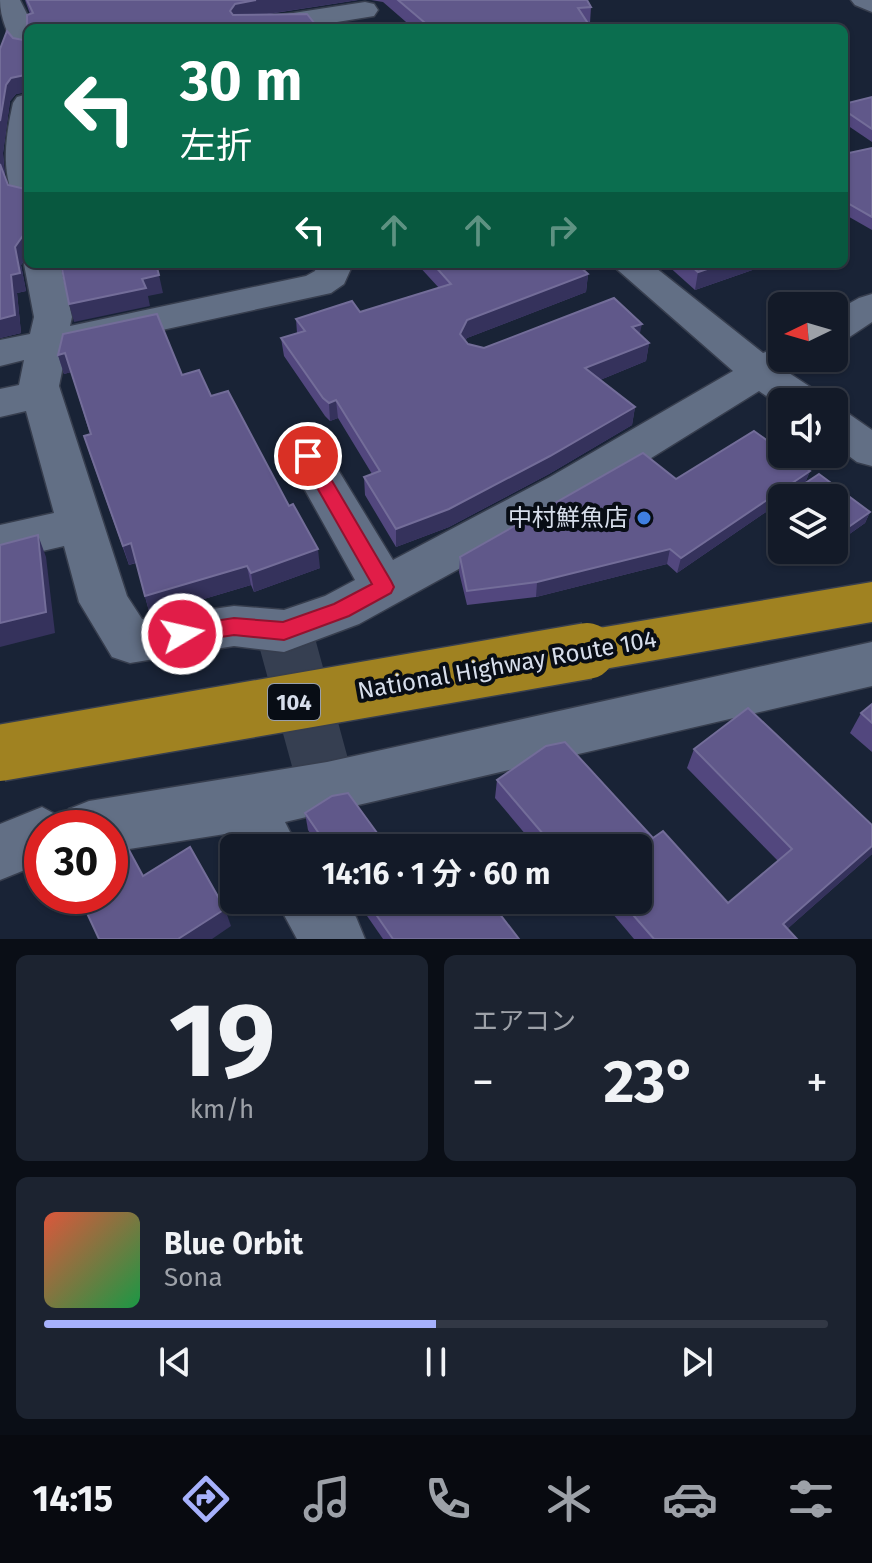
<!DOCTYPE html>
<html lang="ja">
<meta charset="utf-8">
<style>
body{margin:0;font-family:"Fira Sans","Noto Sans JP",sans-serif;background:#1c2330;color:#f1f3f6;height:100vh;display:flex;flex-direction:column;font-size:30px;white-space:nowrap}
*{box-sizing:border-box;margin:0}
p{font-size:26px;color:#9da1a8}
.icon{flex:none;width:44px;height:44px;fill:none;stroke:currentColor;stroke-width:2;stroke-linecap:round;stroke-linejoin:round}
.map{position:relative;height:939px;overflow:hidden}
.panel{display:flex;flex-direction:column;gap:16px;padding:16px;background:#0a0e16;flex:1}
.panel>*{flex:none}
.guide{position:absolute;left:24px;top:24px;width:824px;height:244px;border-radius:12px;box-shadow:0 2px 6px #0004,0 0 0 2px #323845;background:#0b6e4f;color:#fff;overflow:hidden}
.needle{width:52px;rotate:265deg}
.buttons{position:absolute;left:768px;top:292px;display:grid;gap:16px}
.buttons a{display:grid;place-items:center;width:80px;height:80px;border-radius:12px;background:#131a28;box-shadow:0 2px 6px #0004,0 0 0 2px #323845;font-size:40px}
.speed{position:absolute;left:24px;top:810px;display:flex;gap:16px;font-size:40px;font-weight:700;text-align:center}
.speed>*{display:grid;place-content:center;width:104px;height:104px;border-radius:50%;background:#131a28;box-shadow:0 2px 6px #0004,0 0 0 2px #323845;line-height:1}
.speed .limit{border:12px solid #d22;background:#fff;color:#111}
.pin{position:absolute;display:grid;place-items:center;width:68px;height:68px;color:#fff;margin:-34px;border:4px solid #fff;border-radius:50%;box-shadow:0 2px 8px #0007}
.me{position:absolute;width:88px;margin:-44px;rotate:81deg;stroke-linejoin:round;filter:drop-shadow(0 0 6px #0008)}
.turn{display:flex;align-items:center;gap:28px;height:168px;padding:0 24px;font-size:36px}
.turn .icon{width:104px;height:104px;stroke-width:2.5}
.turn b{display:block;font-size:56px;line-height:68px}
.lanes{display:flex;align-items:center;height:76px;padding:0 24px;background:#0003;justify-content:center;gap:40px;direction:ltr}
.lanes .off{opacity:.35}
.big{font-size:60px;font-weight:700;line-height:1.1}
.panel .card{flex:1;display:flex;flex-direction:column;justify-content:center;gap:12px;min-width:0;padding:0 28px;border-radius:12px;background:#1c2330}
.panel .dial{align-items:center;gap:0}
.dial b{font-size:104px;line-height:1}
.song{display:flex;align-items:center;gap:24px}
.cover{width:96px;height:96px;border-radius:12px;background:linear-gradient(135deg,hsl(10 70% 55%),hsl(140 70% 35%))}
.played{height:8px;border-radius:4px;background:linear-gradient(90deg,#a6b1fc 50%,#323845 50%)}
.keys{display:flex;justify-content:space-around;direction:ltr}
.heat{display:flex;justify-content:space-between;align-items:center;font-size:44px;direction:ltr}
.panel .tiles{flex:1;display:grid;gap:16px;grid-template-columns:1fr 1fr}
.card:last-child{grid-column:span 2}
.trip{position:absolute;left:220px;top:834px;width:432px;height:80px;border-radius:12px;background:#131a28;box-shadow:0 2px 6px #0004,0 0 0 2px #323845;font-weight:700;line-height:80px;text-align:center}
.dock{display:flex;height:128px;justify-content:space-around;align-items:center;background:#080a10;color:#9da1a8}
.dock .icon{width:56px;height:56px}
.dock .current{color:#a6b1fc}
.dock b{font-size:36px;color:#f1f3f6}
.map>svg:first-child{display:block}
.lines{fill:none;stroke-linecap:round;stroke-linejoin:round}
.minor-tunnel{stroke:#363f51;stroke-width:56;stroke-dasharray:56 28;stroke-linecap:butt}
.minor-casing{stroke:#373e4e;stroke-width:3}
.highway-casing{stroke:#373e4e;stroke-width:3}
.minor{fill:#626f85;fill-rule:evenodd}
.highway{fill:#a08221;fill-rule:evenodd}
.highway-bridge-casing{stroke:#373e4e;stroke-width:59;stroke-linecap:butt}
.highway-bridge{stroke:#a08221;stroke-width:56}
.wall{fill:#52477e;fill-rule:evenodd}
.shaded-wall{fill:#35325c}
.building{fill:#60588a;stroke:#736d99;stroke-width:2}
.route{fill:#e11d48;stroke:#92132f;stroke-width:2}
.shop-dot{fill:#3f7fe0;stroke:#080d15;stroke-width:3}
.labels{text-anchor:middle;stroke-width:8;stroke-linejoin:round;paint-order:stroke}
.shield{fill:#080d15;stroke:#999fab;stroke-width:2}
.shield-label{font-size:22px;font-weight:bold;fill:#d7deeb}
.poi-label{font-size:24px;fill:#d7deeb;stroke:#080d15;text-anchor:end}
.street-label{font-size:24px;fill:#d7deeb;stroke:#080d15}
</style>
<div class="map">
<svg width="872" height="939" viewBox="0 0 872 939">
<rect width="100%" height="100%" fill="#192336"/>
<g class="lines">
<!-- minor-tunnel -->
<path class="minor-tunnel" d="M284,631L327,788"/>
<!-- minor casing -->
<g class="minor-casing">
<g id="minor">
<path d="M0,0H20L34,28H28V53L18,51C8,36 0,18 0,0Z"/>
<path d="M851,0H872V12L855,5Z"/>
<path d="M365,2L374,4L378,10L374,16L300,28H235L238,22L248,20Z"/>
<path d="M28,94V204L16,201C0,173 6,134 13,103L17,97Z"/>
<path d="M28,258V264H60L72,317L70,326L306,276L315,271L317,264H353L344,284L331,293L66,351L59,386L127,596L142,619L234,606L284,610L325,596L355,580L286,456L293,445L308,441L323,445L393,560L550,477L733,371L611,264H651L763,353L782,346V358H804L789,373L818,392L824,402H782V407L759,391L582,501L359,624L284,652L234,646L130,663L112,657L79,602L64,546L0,561V525L54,513L26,411L0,417V389L19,385L24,360L0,366V340L30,334L34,317L24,264Z"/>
<path d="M872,294V322L848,338L834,341V312L859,298Z"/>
<path d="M834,409L849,414L872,430V466L857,462L834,445Z"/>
<path d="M872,642V686L285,822L298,848H235L225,834L110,852V828H42V863L0,880V824L42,807L64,819L69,809L89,801L327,762Z"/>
<path d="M276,900H343L356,917L365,939H297Z"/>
</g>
</g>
<!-- highway casing -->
<g class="highway-casing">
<path id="highway" d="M872,582V622L587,672L569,666L561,651L569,636L587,630Z"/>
</g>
<!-- minor -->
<use href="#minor" class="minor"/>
<!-- highway -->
<use href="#highway" class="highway"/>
<!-- highway-bridge casing -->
<g class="highway-bridge-casing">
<path id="highway-bridge" d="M0,753L587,651"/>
</g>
<!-- highway-bridge -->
<use href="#highway-bridge" class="highway-bridge"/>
</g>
<!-- wall -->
<g class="wall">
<path d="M25,0H358L262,15L307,14L315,24V28H28V256L21,265L26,291L17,293L21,333L0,338V49L7,31L13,38L23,40L27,37V15L30,14ZM25,92V189L8,185L5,177L3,153L10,101L16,94Z"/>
<path d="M371,0H587L591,7L590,23H588L591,28H413L383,2Z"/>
<path d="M872,97V142L844,123V104Z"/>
<path d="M872,148V230L844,214V154Z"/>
<path d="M417,264H577L588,274L586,292L467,338L465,341L468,344L484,348L640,334L649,343L646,361L600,380L635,407L632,425L549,474L449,527L396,547L365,495L364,477L372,474L338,418L330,421L325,416L284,356L281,338L297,333L296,319L360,312L439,288Z"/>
<path d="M666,264H762L761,267L695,290Z"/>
<path d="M58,355L182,375L211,396L320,568L254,592L251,585L150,615L136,563L129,565L90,455L84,436L90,434L71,372L64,374Z"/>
<path d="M754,431L782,451V454H786L810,471L805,483L819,474L870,512L865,523L834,545V498H782V511L779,509L782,501L677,573L667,564L536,597L467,605L459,572L460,557L643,453L676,479Z"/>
<path d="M872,704V752L850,733L861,713Z"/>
<path d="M748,708L872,825V854L787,929L797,939H634L601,900H638V848H537L495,798L497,780L546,746L565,742L653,838L663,831L728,903L778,861L687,768L694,749Z"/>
<path d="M305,813L388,848H320L308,830Z"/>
<path d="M356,900H489L519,939H383Z"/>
</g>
<!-- shaded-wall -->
<g class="shaded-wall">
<path d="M256,0H358L248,17L232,27L230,11L235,4Z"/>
<path d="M315,24V28H299V27Z"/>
<path d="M25,75L28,92L16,94L10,101L3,153L5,179L0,164V121L6,85L11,78Z"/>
<path d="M22,237L28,255L21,265L26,291L17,293L21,333L0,338V319L11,275L15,247Z"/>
<path d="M722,264H762L761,267L695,290L698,272Z"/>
<path d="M588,274L586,292L467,338L460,352V334L467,320Z"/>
<path d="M159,275L163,293L148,296L150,306L74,322L69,304L142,279Z"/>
<path d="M642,324L638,342L632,327Z"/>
<path d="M649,343L646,361L583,387L585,368Z"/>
<path d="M65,353L71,372L64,374L58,355Z"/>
<path d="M336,400L338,418L330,421L329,403Z"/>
<path d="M635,407L632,425L549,474L449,527L396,547V529Z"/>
<path d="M810,471L804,486L787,498H782V501L677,573L681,558Z"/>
<path d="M870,512L865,523L834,545V537Z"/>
<path d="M38,535L46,557L55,633L0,647V623Z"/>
<path d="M131,543L137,562L129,565L123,546Z"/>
<path d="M318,549L320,568L254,592L251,573Z"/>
<path d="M670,549L667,564L536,597L537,582Z"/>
<path d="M247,566L251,585L150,615L145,596Z"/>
<path d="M872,846V854L776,939L783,924Z"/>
<path d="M225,909L231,926L212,939H178Z"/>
</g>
<!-- building -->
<g class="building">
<path d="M27,0H256L235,4L230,11L233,15L307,14L315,24L299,27V28H28V243H25L22,237L15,247L20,273L11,275L15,315L0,319V164L8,185L25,189V75L11,78L6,85L0,121V49L7,31L13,38L23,40L27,37V15L33,13Z"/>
<path d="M398,0H587L591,7L578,8L591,28H431Z"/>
<path d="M872,97V129L844,110V109L848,108L844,104Z"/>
<path d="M872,148V217L844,201V154Z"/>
<path d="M61,264H156L159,275L142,279L146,288L69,304Z"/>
<path d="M433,264H577L588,274L467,320L460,334L468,344L484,348L614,298L642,324L632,327L649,343L585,368L635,407L550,456L449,509L396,529L364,477L380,471L336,400L329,403L323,398L281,338L305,331L296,319L352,301L360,312L451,284Z"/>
<path d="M689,264H722L698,272Z"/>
<path d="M157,314L182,375L199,370L211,396L228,391L289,506L293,504L318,549L251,573L247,566L145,596L131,543L123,546L84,436L91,434L65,353L58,355L63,334Z"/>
<path d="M754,431L782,451V454H786L810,471L681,558L670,549L537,582L467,591L460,557L643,453L676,479Z"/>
<path d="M819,474L870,512L834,537V498H783Z"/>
<path d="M38,535L46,612L0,623V545Z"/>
<path d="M872,704V723L861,713Z"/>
<path d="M748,708L872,825V846L783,924L797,939H654L620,900H638V848H555L497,780L546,746L565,742L653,838L663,831L728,903L792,849L694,749Z"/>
<path d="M348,793L388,848H329L305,813L332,796Z"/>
<path d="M440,837L448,848H423Z"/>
<path d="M123,839L143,876L190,847L225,909L178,939H99L79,896H110V846Z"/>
<path d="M366,900H489L519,939H393Z"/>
</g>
<!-- route -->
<path class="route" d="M308,450L315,452L391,581L394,587L391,593L349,616L284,640L234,635L182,643L175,640L172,634L175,628L182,626L234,618L283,622L334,604L372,584L299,456Z"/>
<!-- markers -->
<circle class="shop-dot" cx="644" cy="518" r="8"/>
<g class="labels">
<!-- shield labels -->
<rect class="shield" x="268" y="684" width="52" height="36" rx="6"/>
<g class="shield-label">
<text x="294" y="710">104</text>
</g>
<!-- poi labels -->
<g class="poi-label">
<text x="628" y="526">中村鮮魚店</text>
</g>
<!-- street labels -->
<g class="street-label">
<text transform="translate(507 665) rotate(-10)" y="8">National Highway Route 104</text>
</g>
</g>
</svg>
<div class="buttons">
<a><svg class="needle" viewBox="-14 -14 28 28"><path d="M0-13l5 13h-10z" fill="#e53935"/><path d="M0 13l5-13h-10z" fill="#9da1a8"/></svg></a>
<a><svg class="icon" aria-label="sound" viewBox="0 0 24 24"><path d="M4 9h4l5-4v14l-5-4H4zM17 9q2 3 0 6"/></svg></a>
<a><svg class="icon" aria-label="layers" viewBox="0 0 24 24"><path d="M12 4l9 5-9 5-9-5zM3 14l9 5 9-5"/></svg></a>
</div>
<div class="speed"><div class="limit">30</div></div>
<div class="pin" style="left:308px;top:456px;background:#d93025"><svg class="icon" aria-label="arrive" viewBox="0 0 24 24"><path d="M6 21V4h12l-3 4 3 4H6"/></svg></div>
<svg class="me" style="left:182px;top:634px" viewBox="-20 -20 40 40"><circle r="17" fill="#e11d48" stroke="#fff" stroke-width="3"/><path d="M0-11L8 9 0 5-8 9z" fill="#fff"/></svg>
<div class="trip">14:16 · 1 分 · 60 m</div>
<div class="guide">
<div class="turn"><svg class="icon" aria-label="left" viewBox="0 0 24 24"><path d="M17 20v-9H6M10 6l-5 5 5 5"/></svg><div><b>30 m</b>左折</div></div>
<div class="lanes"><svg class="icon" aria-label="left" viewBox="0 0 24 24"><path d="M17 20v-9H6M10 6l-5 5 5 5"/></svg><svg class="icon off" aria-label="ahead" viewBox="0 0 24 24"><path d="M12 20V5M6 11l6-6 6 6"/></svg><svg class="icon off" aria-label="ahead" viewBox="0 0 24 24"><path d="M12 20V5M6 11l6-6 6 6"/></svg><svg class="icon off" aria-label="right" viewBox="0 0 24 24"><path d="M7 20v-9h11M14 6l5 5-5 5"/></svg></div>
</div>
</div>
<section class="panel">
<div class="tiles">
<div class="card dial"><b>19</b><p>km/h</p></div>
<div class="card"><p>エアコン</p>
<div class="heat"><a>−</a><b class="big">23°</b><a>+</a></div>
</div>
<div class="card">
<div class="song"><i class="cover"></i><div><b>Blue Orbit</b><p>Sona</p></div></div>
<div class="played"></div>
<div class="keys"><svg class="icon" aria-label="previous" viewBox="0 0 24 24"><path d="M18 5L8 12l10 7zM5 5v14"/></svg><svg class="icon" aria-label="pause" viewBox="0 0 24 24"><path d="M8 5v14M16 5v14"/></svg><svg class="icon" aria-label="next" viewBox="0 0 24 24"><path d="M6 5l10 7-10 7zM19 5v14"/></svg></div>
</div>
</div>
</section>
<nav class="dock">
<b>14:15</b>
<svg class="icon current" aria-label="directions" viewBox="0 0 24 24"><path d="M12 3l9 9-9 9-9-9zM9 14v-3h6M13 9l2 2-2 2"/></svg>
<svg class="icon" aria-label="music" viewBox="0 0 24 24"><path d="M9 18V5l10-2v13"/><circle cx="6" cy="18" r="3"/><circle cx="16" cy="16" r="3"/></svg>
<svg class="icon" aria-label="phone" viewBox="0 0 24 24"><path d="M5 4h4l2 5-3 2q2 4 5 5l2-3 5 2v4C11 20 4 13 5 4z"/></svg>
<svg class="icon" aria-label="climate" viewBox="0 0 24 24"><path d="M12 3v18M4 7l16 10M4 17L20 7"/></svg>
<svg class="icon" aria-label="car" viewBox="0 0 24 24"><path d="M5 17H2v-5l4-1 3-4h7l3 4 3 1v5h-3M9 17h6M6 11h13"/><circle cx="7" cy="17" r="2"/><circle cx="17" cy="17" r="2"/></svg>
<svg class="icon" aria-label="filters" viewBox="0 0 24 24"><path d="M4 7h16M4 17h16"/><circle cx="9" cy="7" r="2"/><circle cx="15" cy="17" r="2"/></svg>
</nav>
